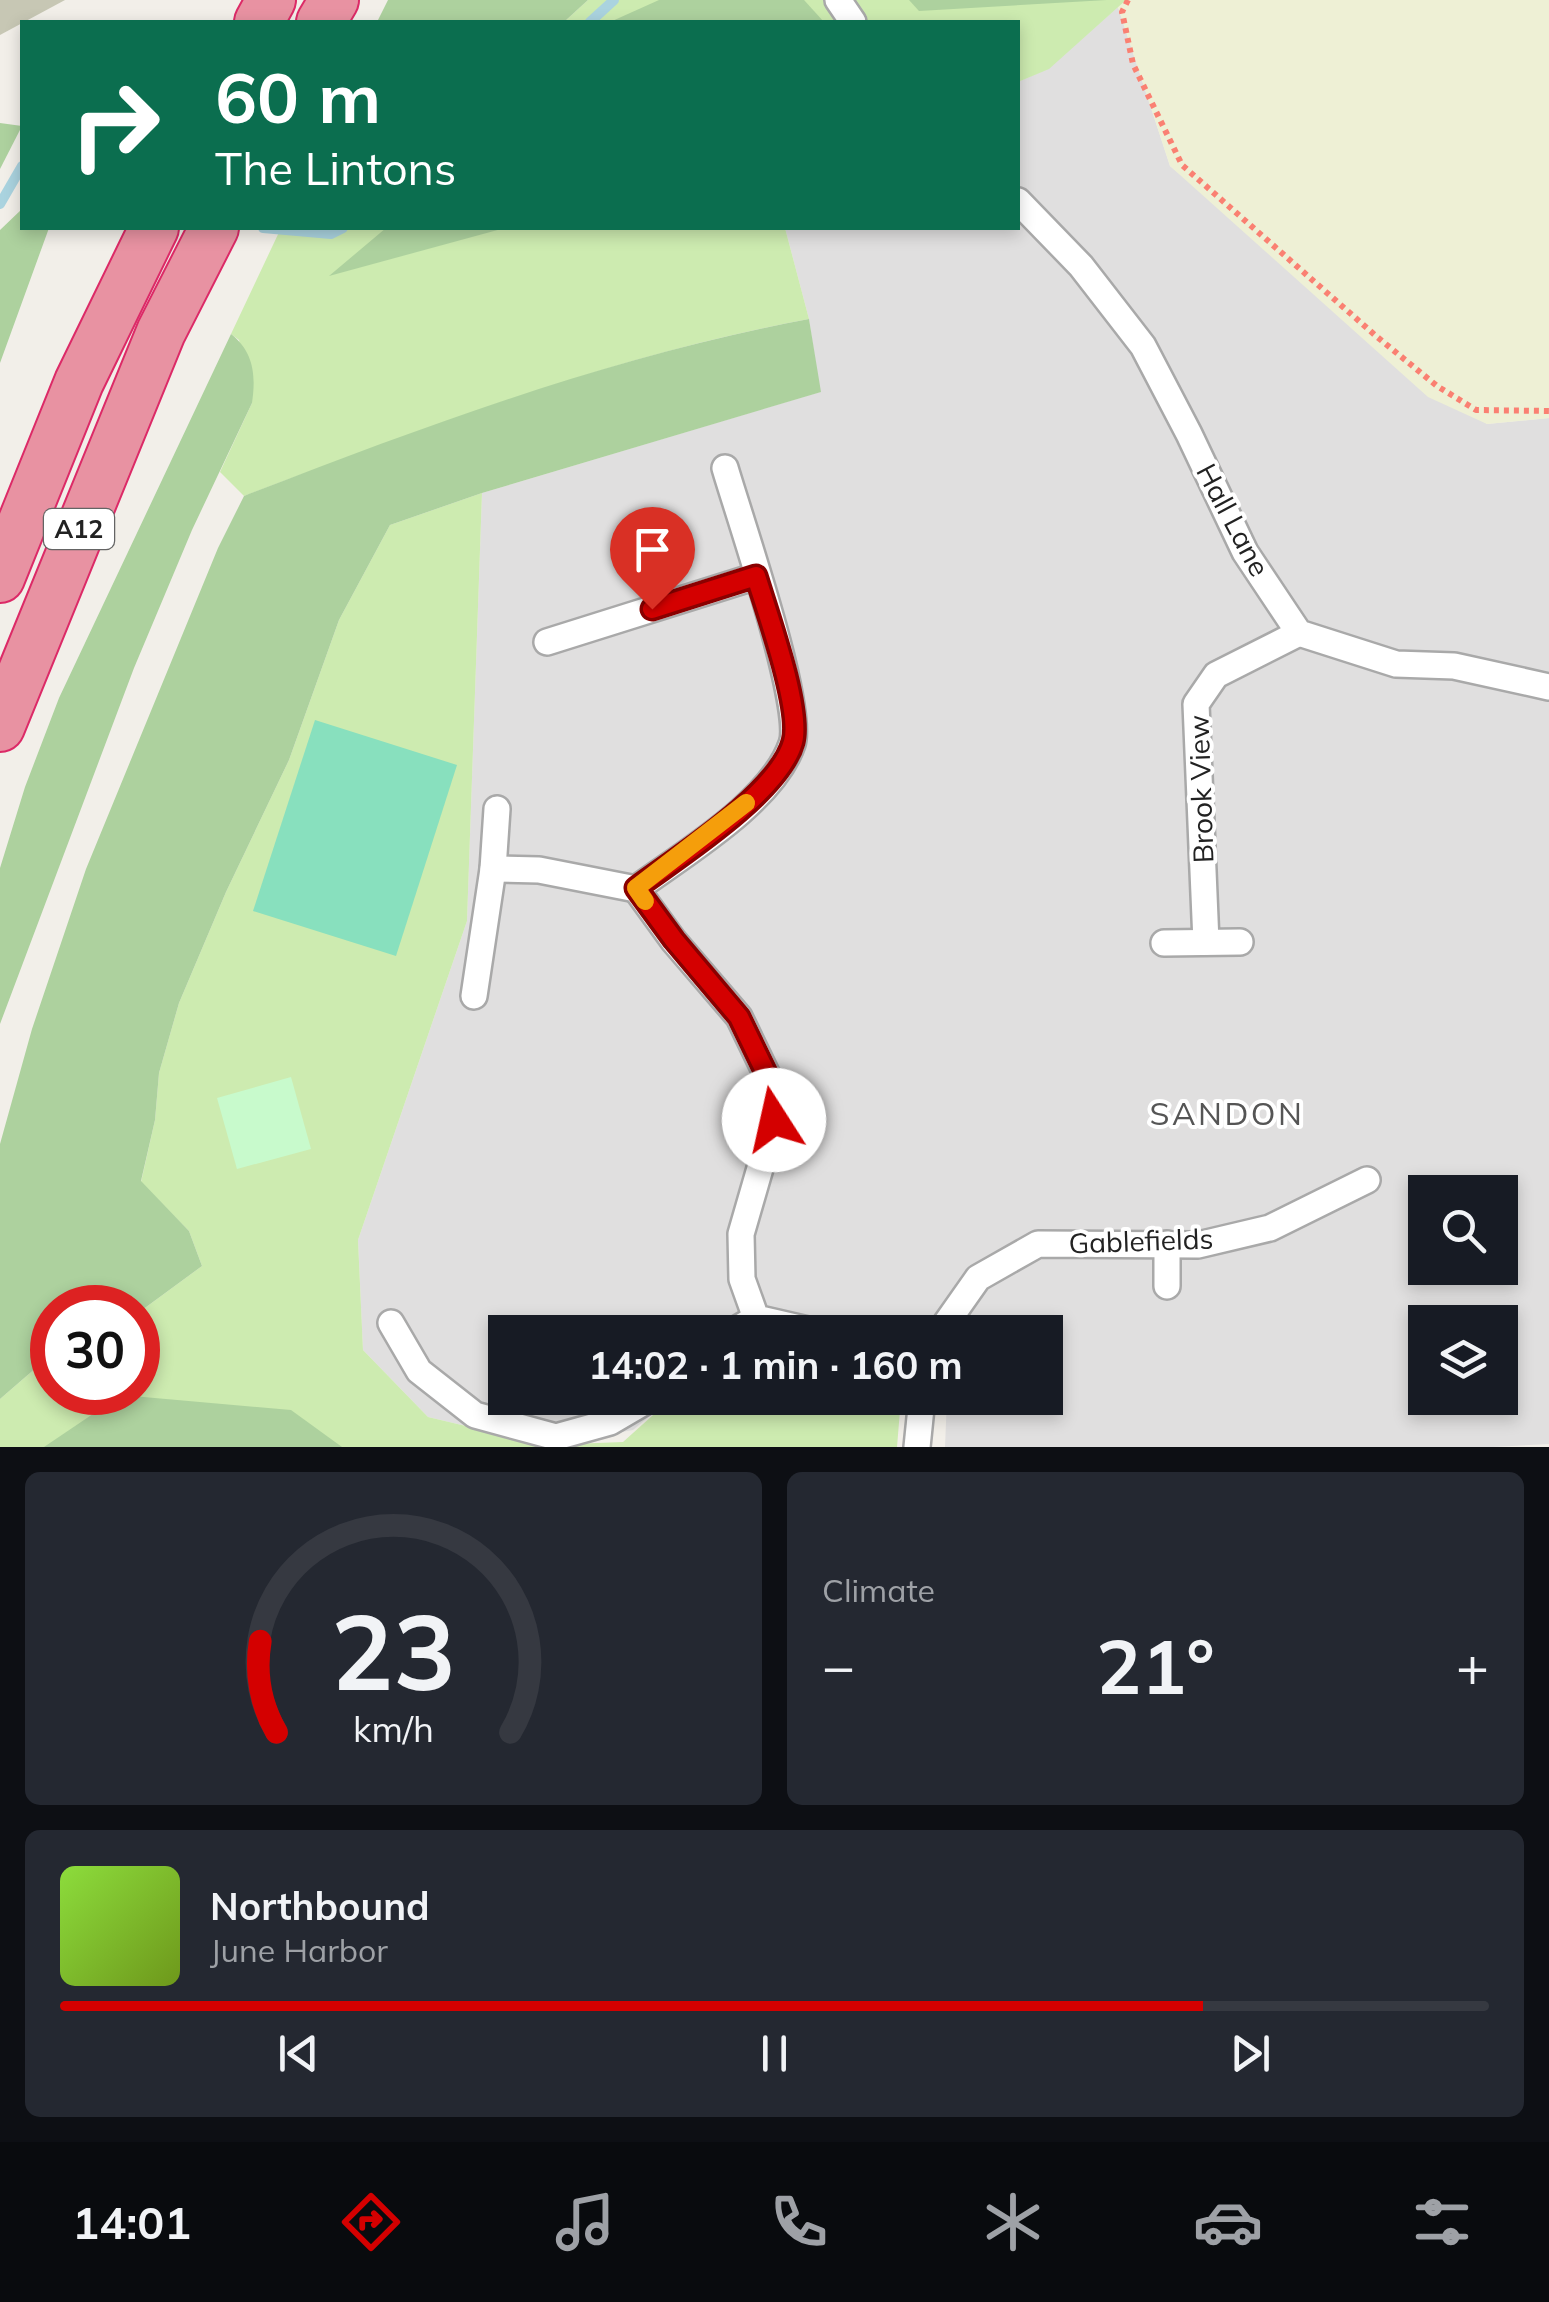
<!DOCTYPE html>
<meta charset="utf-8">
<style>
body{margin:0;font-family:Mulish,sans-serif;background:#242831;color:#f1f3f6;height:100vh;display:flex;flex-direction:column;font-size:38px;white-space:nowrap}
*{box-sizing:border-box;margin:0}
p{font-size:32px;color:#9ea1a6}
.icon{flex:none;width:55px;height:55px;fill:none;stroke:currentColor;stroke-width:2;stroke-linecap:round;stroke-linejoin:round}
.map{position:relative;height:1447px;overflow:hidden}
.panel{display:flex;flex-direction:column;gap:25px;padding:25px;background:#0d0f14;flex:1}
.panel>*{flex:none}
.top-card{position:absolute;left:20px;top:20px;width:1000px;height:210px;border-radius:0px;box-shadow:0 5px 15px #0003;background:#0b6e4f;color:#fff;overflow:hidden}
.tools{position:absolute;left:1408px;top:1175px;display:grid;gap:20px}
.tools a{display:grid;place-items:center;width:110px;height:110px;border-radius:0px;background:#171b24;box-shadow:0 5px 15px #0003;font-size:50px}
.speed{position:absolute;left:30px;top:1285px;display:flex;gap:20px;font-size:50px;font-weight:700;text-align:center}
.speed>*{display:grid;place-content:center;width:130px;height:130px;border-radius:50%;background:#171b24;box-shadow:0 5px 15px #0003;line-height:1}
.speed .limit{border:15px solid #d22;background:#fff;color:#111}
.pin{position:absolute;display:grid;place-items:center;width:85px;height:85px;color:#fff;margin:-102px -42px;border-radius:50% 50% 50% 0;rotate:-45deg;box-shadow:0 0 10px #0007}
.pin .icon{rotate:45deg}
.me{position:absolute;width:110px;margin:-55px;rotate:350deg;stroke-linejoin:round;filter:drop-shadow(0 0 8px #0008)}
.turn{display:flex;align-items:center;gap:35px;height:210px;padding:0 30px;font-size:45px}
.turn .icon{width:130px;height:130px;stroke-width:2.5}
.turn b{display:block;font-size:70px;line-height:85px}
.big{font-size:75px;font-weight:700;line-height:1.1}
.panel .widget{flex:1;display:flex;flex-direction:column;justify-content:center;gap:15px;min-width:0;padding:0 35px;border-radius:15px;background:#242831}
.panel .dial{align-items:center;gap:0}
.dial svg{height:260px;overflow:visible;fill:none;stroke:#363941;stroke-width:7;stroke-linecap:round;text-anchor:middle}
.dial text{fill:#f1f3f6;stroke:none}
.song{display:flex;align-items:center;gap:30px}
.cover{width:120px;height:120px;border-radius:15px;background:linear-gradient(135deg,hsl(90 70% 55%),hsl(80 70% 35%))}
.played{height:10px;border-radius:5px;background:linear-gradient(90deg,#d40000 80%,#363941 80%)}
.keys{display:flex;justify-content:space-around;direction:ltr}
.heat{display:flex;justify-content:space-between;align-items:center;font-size:55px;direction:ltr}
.panel .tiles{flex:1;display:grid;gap:25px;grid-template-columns:1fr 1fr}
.widget:last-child{grid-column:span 2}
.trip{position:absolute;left:488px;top:1315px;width:575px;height:100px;border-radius:0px;background:#171b24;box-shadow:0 5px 15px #0003;font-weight:700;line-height:100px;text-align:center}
.dock{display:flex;height:160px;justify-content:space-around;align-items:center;background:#090b0e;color:#9ea1a6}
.dock .icon{width:70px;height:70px}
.dock .active{color:#d40000}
.dock b{font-size:45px;color:#f1f3f6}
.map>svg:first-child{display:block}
.residential{fill:#e0dfdf;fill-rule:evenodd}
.construction{fill:#c7c7b4}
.farmland{fill:#eef0d5}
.grass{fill:#cdebb0}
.forest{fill:#add19e}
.park{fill:#c8facc}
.pitch{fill:#88e0be}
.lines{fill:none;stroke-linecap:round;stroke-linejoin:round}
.stream{stroke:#aad3df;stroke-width:10}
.street-casing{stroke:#a9a9a9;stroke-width:30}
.highway-casing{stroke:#dc2a67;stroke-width:52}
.path{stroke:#fa8072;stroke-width:6;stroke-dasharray:5 5;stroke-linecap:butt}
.street{stroke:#fff;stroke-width:25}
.highway{stroke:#e892a2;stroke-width:48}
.route-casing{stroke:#8a0000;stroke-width:25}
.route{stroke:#d40000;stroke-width:18}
.slow{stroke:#f59e0b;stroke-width:18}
.labels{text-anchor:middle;stroke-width:8;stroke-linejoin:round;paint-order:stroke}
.shield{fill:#fff;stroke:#646464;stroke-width:2.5}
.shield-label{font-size:25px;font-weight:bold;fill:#222}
.street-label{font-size:28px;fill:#222;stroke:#fff}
.quarter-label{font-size:32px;letter-spacing:2.5px;fill:#555;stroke:#fff}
</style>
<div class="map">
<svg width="1549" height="1447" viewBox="0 0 1549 1447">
<rect width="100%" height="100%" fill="#f2efe9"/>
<!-- residential -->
<path class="residential" d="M1118,7L1170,166L1487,424L1549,418V1444L1493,1447H945L947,1398H1045V1332H505V1398H671L633,1430L546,1445L428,1417L363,1350L358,1240L467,921L482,493L820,392L809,319L785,228H1018V82L1049,68ZM1425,1192H1500V1268H1425ZM1425,1322H1500V1398H1425Z"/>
<!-- construction -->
<path class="construction" d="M0,0H65L0,35Z"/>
<!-- farmland -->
<path class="farmland" d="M1126,0H1549V418L1487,424L1428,397L1170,166L1118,7Z"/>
<!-- grass -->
<g class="grass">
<path d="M588,0H1126L1049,69L1018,82V22H564Z"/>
<path d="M281,228H785L809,319C614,355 428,427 244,496L220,472L252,403L239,340L231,334Z"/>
<path d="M482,493L467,921L358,1240L363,1350L428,1417L546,1445L623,1442L672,1398H901L897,1447H0V1399L52,1354V1392H138V1313L202,1266L189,1231L141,1182L155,1120L159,1073L179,1003L226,892L289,760L339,620L390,525Z"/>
</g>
<!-- forest -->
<g class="forest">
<path d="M388,0H588L564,22H377Z"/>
<path d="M659,0H804L824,22H610Z"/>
<path d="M909,0H1107L919,11Z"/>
<path d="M0,123L22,126L0,169Z"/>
<path d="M22,209V228H49L0,363V230Z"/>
<path d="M386,228H505L329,276Z"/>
<path d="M809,319L821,392L482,493L390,525L339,620L289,760L226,892L179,1003L159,1073L155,1120L141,1181L189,1231L202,1266L138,1313V1308H52V1354L0,1399V1144L32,1029L86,869L218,548L244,496C427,425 615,355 809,319Z"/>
<path d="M231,334C254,352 256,376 252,403L192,530L134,668L0,1024V868L25,787L59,698Z"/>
<path d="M121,1395L291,1410L342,1447H44Z"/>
</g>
<!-- park -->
<path class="park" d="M291,1077L311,1149L237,1169L217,1098Z"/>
<!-- pitch -->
<path class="pitch" d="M315,720L457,765L396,956L253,911Z"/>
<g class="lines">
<!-- stream -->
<g class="stream">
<path d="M590,22L614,0"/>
<path d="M0,204L22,166"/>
<path d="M263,228L331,234L343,228"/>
</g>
<!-- street casing -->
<g class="street-casing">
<g id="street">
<path d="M838,0L853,22"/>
<path d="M1018,201L1081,266L1143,346L1189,434L1245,552L1299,633L1396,664L1454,666L1549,687"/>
<path d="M725,468C739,516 805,708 792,744C772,802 685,853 636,889L673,940L739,1017L767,1075L774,1120L741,1234L742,1279L756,1318L817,1332"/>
<path d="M547,642L757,576"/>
<path d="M493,869L539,870L636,889"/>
<path d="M1206,942L1196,704L1216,675L1299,633"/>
<path d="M1164,943L1240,942"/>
<path d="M474,996L493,869L497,809"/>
<path d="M1167,1244V1286"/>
<path d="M391,1323L419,1371L475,1415L556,1437L610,1422L651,1398"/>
<path d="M732,1332L756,1318"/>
<path d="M940,1332L978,1278L1038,1244L1198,1245L1270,1228L1367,1180"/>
<path d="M917,1447L922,1398"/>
</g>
</g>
<!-- highway casing -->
<g class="highway-casing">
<g id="highway">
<path d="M259,22L271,0"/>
<path d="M321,22L334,0"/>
<path d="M0,578L79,382L154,228"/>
<path d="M0,727L161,332L214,228"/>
</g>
</g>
<!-- path -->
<path class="path" d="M1128,0L1122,12L1133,64L1182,165L1376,336L1437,386L1476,410L1549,411"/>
<!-- street -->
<use href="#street" class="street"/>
<!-- highway -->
<use href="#highway" class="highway"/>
</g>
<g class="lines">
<!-- route casing -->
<g class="route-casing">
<path id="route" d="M652,609L756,576C767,612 802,710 793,742C779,793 678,857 636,888L674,940L739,1017L767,1075L774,1120"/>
</g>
<!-- route -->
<use href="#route" class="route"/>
<!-- slow -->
<path class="slow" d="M645,901L636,888L746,803"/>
</g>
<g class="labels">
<!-- shield labels -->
<rect class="shield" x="44" y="509" width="70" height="40" rx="8"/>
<g class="shield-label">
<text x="79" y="538">A12</text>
</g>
<!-- street labels -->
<g class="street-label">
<text transform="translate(1233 520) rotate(62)" y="10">Hall Lane</text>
<text transform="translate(1201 789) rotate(-92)" y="10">Brook View</text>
<text transform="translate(1141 1241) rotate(-2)" y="10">Gablefields</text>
</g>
<!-- quarter labels -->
<g class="quarter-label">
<text x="1227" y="1125">SANDON</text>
</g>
</g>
</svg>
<div class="tools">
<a><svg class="icon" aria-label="search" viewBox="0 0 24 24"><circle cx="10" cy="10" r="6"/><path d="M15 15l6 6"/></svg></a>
<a><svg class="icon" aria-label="layers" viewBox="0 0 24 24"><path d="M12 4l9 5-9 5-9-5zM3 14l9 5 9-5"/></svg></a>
</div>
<div class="speed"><div class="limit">30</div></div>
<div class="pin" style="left:652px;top:609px;background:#d93025"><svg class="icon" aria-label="arrive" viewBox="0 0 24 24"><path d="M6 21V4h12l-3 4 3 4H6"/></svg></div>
<svg class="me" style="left:774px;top:1120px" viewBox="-20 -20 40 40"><circle r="19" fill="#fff"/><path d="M0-13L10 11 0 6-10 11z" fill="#d40000"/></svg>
<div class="trip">14:02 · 1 min · 160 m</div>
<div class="top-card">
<div class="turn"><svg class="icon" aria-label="right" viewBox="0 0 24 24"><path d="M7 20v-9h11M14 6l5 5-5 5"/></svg><div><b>60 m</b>The Lintons</div></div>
</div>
</div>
<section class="panel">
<div class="tiles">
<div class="widget dial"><svg viewBox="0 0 100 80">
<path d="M14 69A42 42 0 1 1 86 69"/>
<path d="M14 69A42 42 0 0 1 9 41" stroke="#d40000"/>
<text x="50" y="56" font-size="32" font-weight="700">23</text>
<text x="50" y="72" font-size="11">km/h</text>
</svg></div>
<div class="widget"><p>Climate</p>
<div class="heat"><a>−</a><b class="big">21°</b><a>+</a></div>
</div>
<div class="widget">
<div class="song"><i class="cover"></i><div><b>Northbound</b><p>June Harbor</p></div></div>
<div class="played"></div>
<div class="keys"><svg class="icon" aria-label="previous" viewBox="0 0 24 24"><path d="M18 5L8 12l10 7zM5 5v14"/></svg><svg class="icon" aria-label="pause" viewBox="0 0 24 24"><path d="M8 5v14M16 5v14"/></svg><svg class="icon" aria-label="next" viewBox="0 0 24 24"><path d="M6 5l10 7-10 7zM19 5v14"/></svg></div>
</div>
</div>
</section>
<nav class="dock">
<b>14:01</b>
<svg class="icon active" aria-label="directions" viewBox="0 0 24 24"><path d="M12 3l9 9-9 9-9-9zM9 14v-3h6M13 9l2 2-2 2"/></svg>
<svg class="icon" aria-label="music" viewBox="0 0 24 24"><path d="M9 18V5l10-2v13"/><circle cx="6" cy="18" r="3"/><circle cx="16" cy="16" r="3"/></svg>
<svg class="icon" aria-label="phone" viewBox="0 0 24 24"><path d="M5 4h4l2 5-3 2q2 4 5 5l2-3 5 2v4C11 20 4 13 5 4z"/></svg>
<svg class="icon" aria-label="climate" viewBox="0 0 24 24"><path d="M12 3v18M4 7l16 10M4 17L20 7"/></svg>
<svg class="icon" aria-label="car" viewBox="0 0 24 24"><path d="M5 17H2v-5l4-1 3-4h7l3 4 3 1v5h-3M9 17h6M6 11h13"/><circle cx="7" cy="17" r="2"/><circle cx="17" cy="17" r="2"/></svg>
<svg class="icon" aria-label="filters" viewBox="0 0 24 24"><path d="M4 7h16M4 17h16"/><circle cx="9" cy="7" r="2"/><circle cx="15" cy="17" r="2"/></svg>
</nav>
